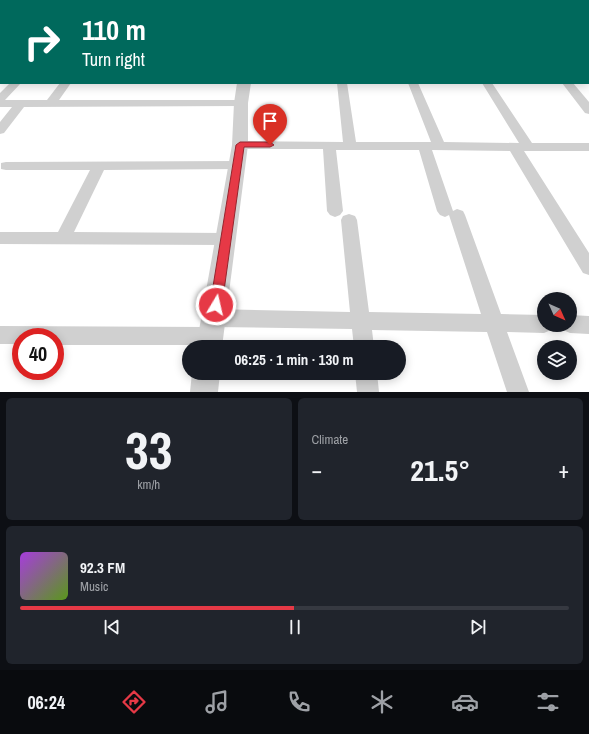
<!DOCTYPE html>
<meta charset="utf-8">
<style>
body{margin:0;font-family:"Archivo Narrow",sans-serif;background:#20242c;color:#f1f3f6;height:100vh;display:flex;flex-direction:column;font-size:15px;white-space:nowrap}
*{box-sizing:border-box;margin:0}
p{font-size:13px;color:#9ea1a6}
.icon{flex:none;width:22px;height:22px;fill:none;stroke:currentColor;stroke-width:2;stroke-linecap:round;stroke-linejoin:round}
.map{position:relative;height:392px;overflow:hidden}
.side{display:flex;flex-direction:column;gap:6px;padding:6px;background:#0d0f14;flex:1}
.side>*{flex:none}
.guide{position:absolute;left:0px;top:0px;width:589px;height:84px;box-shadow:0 2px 10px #0003;background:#00695c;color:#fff;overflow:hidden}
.needle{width:26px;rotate:135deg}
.tools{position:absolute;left:537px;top:292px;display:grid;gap:8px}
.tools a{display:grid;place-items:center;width:40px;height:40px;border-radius:50%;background:#171b24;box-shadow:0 2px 10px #0003;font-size:20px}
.speed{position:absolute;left:12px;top:328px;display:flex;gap:8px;font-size:20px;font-weight:700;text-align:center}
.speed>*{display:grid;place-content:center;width:52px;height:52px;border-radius:50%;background:#171b24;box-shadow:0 2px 10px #0003;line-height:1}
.speed .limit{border:6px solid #d22;background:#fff;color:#111}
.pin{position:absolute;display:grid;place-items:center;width:34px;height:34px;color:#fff;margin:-41px -17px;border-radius:50% 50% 50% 0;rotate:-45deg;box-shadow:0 0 4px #0007}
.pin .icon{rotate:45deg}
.me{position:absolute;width:44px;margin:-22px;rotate:9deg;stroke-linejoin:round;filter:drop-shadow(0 0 3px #0008)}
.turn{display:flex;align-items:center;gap:14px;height:84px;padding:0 16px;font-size:18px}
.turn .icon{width:52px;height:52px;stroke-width:2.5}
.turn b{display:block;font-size:28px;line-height:34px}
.big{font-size:30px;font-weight:800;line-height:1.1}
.side .card{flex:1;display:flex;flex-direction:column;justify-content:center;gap:6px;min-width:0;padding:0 14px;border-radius:6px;background:#20242c}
.side .dial{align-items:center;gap:0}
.dial b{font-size:52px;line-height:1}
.song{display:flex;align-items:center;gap:12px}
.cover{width:48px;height:48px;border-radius:6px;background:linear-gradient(135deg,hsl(280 70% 55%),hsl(90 70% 35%))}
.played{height:4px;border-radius:2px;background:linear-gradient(90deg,#e63946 50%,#363941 50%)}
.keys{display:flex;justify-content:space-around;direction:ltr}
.heat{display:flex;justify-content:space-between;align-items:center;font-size:22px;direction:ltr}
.side .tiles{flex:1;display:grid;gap:6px;grid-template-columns:1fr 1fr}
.card:last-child{grid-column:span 2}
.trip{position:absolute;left:182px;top:340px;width:224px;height:40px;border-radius:20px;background:#171b24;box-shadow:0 2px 10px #0003;font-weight:800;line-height:40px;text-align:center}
.menu{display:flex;height:64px;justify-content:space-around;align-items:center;background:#090b0e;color:#9ea1a6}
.menu .icon{width:28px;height:28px}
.menu .selected{color:#e63946}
.menu b{font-size:18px;color:#f1f3f6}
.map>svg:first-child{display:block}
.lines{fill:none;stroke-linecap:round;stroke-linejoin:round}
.river{fill:#cfe2ee;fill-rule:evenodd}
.service{fill:#d0d0d0;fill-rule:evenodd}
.minor{fill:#d0d0d0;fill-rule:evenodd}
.tertiary{fill:#d0d0d0;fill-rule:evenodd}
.secondary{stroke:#bdbdbd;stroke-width:22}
.route{fill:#e63946;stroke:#96252e}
</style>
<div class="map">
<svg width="589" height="392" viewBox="0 0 589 392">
<rect width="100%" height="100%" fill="#fff"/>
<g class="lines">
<!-- river -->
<g class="river">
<path d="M332,0H345L346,1H333Z"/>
<rect x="588" y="55" width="1" height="10"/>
</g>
<!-- service -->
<rect class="service" x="588" y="18" width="1" height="2"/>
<!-- minor -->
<g class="minor">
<rect x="176" y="0" width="8" height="1"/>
<rect x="233" y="0" width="8" height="1"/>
<path d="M409,0H420L421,1H410Z"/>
<path d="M454,0H465L466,1H455Z"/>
<rect x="0" y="5" width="1" height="4"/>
<path d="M1,17V23L0,24V18Z"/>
<path d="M0,49H1L0,56Z"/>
<path d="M10,83H21L5,100H47L60,83H71L59,100H241L245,101L247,103L245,105L241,106L24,107L4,133L0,134V122L12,107H0V93Z"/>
<path d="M337,83H347L356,142H431L408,83H418L444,142L519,143L482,83H492L532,143H589V151H524L589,253V275L583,273L510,151L432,150L453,211L457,209L463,211L465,215L501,314L544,315V325H553L551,330L544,333L507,332L529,392H507L487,332L372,330L374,347H354L352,329L214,327L207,324L204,318L207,312L214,309L350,312L341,220L343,216L349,214L355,216L357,220L369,312L481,314L449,215L445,217L440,215L437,211L419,150H336L343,211L340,215L335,217L330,215L327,211L323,149H240L235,148L233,145L235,142L240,141L343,142Z"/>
<path d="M562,83H573L589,102V114L585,113Z"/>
<path d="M237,161L242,162L244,165L242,168L237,169L104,170L74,232L226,233L232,235L234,239L232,243L226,245L0,244V232H58L90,170H6L1,169V163L6,162Z"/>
<path d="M570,315L589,316V334L570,333L563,330L561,325H570Z"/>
<path d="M0,326L210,327L217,329L220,336L217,343L210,345H55V337H21V344H0Z"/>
<path d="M355,373H377L379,392H357Z"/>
</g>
<!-- tertiary -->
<g class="tertiary">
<path d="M237,83H251L248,103V145L222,347H196L232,145L234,103Z"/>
<path d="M192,373H220L218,392H190Z"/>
</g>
<!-- secondary -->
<path class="secondary" d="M588,4L589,7"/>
</g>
<!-- route -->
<path class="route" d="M240,142H270L274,145L270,147H244L222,305L220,309L216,310L212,309L210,305L236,145Z"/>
</svg>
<div class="tools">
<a><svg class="needle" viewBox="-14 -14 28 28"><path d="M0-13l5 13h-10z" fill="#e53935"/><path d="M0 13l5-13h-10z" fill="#9ea1a6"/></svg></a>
<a><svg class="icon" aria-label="layers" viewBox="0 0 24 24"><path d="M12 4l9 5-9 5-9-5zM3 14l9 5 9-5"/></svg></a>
</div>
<div class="speed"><div class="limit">40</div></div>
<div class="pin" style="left:270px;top:145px;background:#d93025"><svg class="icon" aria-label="arrive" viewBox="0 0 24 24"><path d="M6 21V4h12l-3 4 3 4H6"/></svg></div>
<svg class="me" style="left:216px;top:305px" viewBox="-20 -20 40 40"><circle r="17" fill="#e63946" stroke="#fff" stroke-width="3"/><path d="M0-11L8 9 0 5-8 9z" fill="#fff"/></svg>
<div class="trip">06:25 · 1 min · 130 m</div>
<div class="guide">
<div class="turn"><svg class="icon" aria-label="right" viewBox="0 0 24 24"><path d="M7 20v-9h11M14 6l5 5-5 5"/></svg><div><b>110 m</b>Turn right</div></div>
</div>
</div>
<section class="side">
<div class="tiles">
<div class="card dial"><b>33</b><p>km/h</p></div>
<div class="card"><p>Climate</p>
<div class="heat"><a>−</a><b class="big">21.5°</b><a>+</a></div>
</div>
<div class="card">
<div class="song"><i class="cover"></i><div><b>92.3 FM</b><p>Music</p></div></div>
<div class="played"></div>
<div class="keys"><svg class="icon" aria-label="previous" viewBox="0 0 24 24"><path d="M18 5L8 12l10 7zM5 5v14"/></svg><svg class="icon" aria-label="pause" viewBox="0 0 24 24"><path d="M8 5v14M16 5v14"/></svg><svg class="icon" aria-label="next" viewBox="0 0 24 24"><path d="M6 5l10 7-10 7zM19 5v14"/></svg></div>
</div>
</div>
</section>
<nav class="menu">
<b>06:24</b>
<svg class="icon selected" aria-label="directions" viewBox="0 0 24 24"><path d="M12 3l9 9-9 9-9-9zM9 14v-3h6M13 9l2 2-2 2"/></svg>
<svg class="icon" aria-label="music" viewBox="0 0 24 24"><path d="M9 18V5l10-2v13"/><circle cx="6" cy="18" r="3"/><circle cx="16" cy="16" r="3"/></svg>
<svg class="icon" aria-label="phone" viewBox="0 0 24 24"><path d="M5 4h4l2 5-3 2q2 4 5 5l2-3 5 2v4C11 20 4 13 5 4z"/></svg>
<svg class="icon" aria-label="climate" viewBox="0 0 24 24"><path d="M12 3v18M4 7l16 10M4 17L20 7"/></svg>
<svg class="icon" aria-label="car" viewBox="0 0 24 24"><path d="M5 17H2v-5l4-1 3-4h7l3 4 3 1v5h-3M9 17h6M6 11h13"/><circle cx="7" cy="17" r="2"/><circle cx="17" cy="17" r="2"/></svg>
<svg class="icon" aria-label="filters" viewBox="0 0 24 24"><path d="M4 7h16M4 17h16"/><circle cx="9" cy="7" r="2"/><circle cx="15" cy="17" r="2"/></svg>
</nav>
